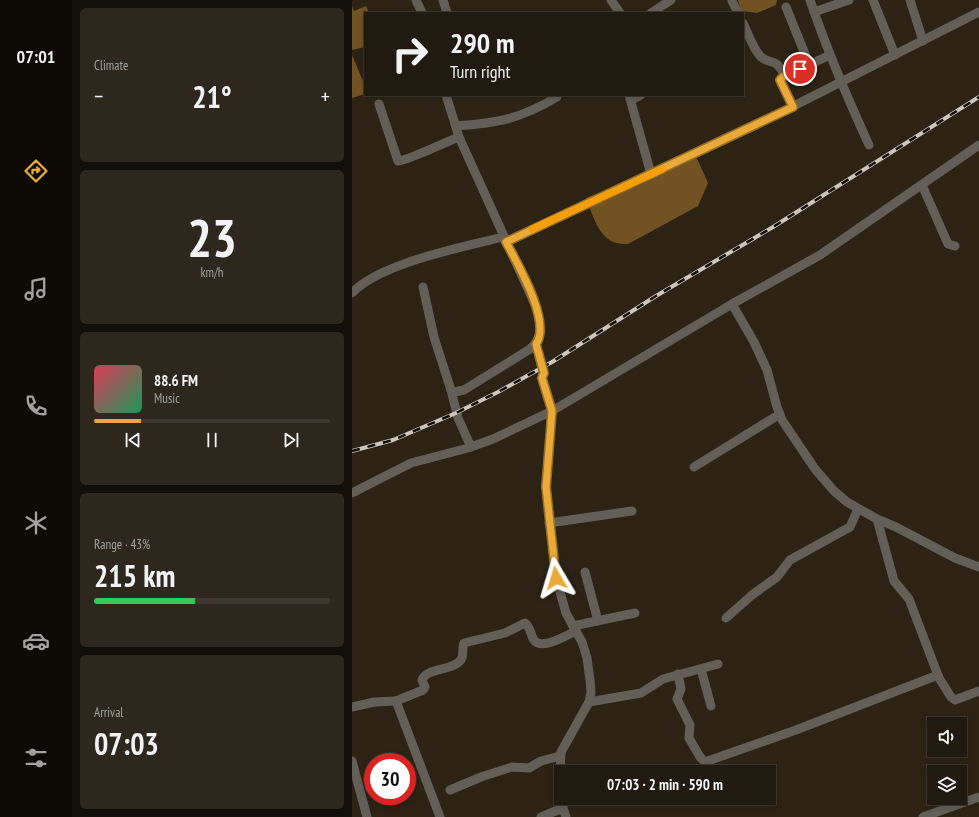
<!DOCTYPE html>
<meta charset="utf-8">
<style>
body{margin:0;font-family:"PT Sans Narrow",sans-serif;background:#2d271e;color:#f1f3f6;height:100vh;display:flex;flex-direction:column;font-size:15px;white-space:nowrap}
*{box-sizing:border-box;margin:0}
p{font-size:13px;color:#a2a19f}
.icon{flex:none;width:22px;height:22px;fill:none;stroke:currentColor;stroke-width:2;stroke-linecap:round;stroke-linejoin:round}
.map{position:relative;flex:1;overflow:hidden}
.details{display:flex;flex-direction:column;gap:8px;padding:8px;background:#120e09;width:280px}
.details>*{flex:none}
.guide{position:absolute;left:12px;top:12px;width:380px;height:84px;border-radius:0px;box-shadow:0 2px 6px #0003,0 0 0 1px #3e3830;background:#211a10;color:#f1f3f6;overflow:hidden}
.fabs{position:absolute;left:575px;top:717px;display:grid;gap:8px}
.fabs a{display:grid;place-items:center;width:40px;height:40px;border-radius:0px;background:#211a10;box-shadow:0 2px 6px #0003,0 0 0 1px #3e3830;font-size:20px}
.speed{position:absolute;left:12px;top:753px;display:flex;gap:8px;font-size:20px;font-weight:700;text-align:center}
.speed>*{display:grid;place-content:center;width:52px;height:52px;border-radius:50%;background:#211a10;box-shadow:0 2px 6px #0003,0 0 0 1px #3e3830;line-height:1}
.speed .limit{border:6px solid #d22;background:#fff;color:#111}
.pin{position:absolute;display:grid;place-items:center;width:34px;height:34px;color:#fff;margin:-17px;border:2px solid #fff;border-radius:50%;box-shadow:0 1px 4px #0007}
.me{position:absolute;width:44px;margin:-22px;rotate:353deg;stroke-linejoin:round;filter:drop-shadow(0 0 3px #0008)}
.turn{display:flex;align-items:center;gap:14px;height:84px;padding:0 20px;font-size:18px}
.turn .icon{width:52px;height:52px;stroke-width:2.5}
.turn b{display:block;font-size:28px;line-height:34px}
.big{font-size:30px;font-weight:700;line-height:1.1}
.details .tile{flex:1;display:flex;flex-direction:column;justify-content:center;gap:6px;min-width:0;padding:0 14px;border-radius:6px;background:#2d271e}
.details .dial{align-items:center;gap:0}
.dial b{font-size:52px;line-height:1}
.song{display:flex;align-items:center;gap:12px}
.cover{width:48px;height:48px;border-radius:6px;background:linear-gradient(135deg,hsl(350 70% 55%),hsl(150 70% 35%))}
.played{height:4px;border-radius:2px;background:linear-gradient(90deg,#eaaa39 20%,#3e3830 20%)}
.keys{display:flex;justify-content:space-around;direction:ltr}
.heat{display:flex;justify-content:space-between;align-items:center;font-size:22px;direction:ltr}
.charge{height:6px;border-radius:3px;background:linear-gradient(90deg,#34c759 43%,#3e3830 0)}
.trip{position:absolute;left:202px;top:765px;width:222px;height:40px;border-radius:0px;background:#211a10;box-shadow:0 2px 6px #0003,0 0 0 1px #3e3830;font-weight:700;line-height:40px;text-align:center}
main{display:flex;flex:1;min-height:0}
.tabs{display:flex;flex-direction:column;width:72px;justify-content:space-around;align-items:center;background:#0d0a06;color:#a2a19f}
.tabs .icon{width:28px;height:28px}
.tabs .on{color:#eaaa39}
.tabs b{font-size:18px;color:#f1f3f6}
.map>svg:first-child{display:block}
.water{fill:#715323}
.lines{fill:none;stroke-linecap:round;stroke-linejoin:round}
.minor{stroke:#635f58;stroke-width:9}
.rail-casing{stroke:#cdc6bd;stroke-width:4}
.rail{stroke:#110d07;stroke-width:2.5;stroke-dasharray:8;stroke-linecap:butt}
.route-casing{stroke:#986e25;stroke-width:10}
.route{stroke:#eaaa39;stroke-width:7}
.slow{stroke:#f59e0b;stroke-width:7}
</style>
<main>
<nav class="tabs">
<b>07:01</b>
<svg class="icon on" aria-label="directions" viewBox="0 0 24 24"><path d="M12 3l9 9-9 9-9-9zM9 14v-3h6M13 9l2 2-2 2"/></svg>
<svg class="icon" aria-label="music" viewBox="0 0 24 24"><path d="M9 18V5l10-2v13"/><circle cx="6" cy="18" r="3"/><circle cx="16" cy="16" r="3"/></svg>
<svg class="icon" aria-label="phone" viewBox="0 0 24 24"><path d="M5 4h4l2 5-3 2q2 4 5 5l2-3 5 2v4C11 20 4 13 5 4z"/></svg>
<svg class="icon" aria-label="climate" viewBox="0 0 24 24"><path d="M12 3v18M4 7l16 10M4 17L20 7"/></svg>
<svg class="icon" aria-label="car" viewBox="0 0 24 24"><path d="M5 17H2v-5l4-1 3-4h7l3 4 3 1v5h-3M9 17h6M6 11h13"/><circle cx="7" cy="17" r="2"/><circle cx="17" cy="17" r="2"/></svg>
<svg class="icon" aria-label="filters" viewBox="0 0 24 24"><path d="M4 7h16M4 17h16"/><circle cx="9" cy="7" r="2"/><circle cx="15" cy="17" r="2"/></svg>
</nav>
<section class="details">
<div class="tile"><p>Climate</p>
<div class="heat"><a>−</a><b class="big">21°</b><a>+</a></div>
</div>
<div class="tile dial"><b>23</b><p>km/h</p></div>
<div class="tile">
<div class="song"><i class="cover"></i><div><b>88.6 FM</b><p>Music</p></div></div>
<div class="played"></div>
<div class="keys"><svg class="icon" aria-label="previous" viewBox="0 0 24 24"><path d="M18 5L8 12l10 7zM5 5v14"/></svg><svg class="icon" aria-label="pause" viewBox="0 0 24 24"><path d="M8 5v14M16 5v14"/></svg><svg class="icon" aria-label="next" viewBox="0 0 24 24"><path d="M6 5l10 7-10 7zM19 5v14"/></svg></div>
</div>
<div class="tile"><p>Range · 43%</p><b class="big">215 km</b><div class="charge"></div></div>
<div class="tile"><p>Arrival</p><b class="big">07:03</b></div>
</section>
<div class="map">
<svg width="627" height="817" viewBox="0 0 627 817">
<rect width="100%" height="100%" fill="#2c2315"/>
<!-- water -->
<g class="water">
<path d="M386,0H425L424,5L405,13L389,11Z"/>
<path d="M0,6L2,11L14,6L17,13H13V47L0,50Z"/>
<path d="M0,55L13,86V94L0,98Z"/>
<path d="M343,154L356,183L346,206L276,244C248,246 243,220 234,198L281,180L325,156Z"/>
</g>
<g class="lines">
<!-- minor -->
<g class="minor">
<path d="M64,0L70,13"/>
<path d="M91,0L95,13"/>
<path d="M259,0L268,13"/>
<path d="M458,0C475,50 495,97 517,145"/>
<path d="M521,0L543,55"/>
<path d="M558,0L571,41"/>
<path d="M380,1L386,13"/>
<path d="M434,7L457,64"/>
<path d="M462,12L497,0"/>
<path d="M299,13L319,0"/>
<path d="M391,23C396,33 401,49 409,57C420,66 423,56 433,76"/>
<path d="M277,95L299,174"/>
<path d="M279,100L289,95"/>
<path d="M27,104L46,161C52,162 96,141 107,137"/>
<path d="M441,107L430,85L429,78L478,55"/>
<path d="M104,126C146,123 168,119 205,97"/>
<path d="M570,185L596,244L603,246"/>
<path d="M154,242L398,128L627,12"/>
<path d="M71,287L82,337L97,384L99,390L103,392L112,390L178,349C192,337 188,325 185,309L107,137L94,95"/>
<path d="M0,293C28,263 111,247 151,237"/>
<path d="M380,304L402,342L415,370L425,407L430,420L463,469L482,491L495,502L525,519L544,527L603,558L627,567"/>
<path d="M184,344L191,373L190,378L200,411L194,487L204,578L214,613L230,642L235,658L238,680L239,692L237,702L209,752L207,796L214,817"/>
<path d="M99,390L106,418L119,447"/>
<path d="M342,467L428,414"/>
<path d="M0,493L59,463L116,448L141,439L200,411L380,304L468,255L627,145"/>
<path d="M525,519L542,581L557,599L587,678L599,697L603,700L627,691"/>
<path d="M197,523L280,511"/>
<path d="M233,572L246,621"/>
<path d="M374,618L400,595L425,577L438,560L498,527L506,509"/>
<path d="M221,626L283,613"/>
<path d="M349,669L359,706"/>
<path d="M326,674L329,689L325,699L338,725L337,738L348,757L353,762L444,730L586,675"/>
<path d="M237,702L289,693L311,679L366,664"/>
<path d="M0,707L22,702L44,701"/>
<path d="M0,761L15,817"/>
<path d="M98,790L129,777L160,767L177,768L189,761L208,756"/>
<path d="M88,817L44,701L71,690L73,687L70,680C74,668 99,671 108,661C113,656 109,649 112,643L153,633L173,623C179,628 178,634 182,640C189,651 215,635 224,631"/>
<path d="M189,817L211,808"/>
<path d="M571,817L627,797"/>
</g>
<!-- rail casing -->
<g class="rail-casing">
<path id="rail" d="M0,451L41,440L104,413L146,392L200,362L304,296L421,227L627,97"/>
</g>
<!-- rail -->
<use href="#rail" class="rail"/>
</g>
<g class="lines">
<!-- route casing -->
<g class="route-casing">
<path id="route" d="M204,578L194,487L200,411L190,378L192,373L184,344C200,322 165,263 154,242L441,107L428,80L431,77L448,69"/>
</g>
<!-- route -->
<use href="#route" class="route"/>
<!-- slow -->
<path class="slow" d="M180,229L311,169"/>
</g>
</svg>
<div class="fabs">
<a><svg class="icon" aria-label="sound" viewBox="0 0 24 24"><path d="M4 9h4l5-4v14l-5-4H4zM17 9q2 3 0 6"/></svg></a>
<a><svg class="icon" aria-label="layers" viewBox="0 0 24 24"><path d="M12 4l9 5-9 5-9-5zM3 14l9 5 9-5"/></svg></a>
</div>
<div class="speed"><div class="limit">30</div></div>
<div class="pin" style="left:448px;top:69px;background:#d93025"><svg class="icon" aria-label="arrive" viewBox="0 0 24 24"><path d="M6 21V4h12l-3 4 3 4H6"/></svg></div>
<svg class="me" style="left:204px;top:578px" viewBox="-20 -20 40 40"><path d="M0-17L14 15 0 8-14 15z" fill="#eaaa39" stroke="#fff" stroke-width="4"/></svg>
<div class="trip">07:03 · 2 min · 590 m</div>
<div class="guide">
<div class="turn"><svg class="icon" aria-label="right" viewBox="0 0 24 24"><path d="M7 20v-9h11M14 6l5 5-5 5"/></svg><div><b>290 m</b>Turn right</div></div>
</div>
</div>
</main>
